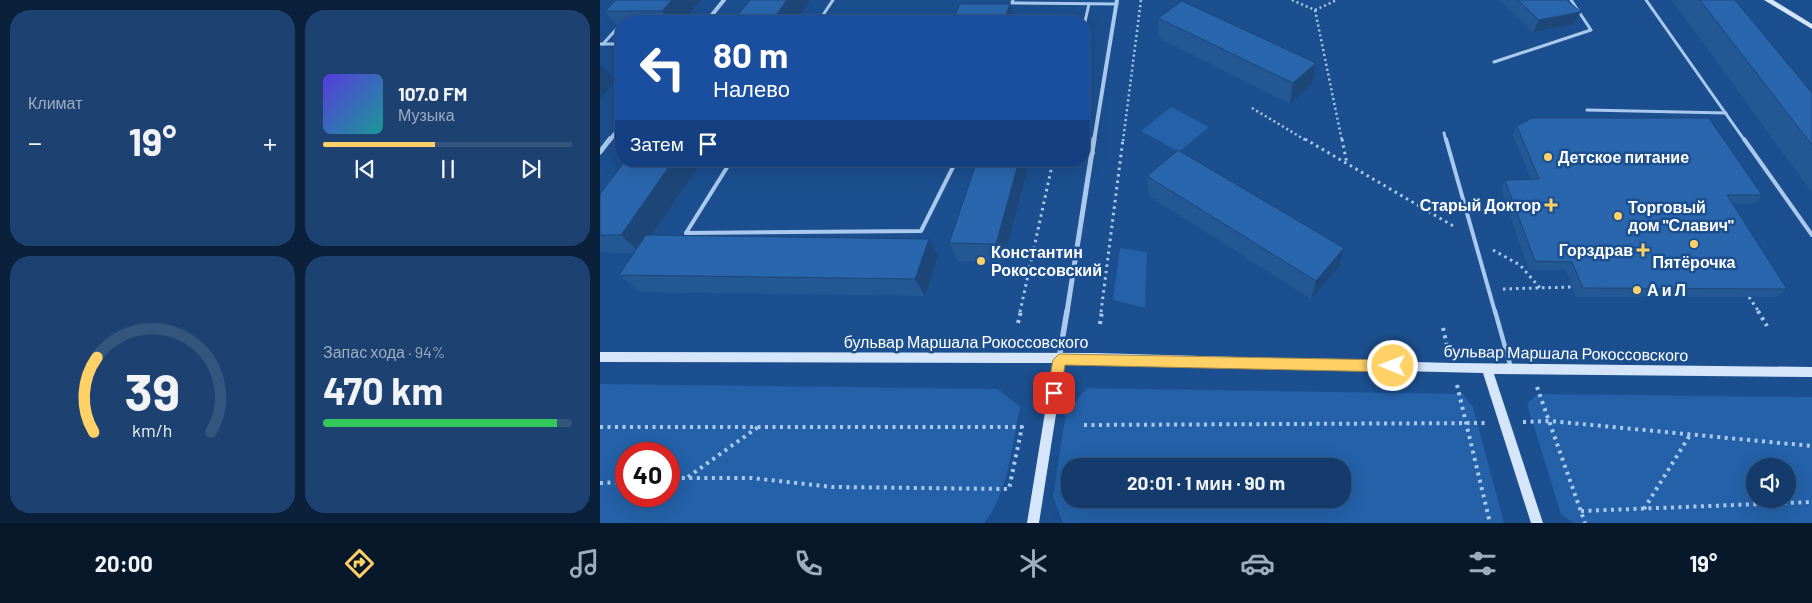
<!DOCTYPE html>
<html lang="ru">
<meta charset="utf-8">
<style>
body{margin:0;font-family:Barlow,sans-serif;background:#1d4271;color:#f1f3f6;height:100vh;display:flex;flex-direction:column;font-size:19px;white-space:nowrap}
*{box-sizing:border-box;margin:0}
p{font-size:16px;color:#9dadc1}
.icon{flex:none;width:28px;height:28px;fill:none;stroke:currentColor;stroke-width:2;stroke-linecap:round;stroke-linejoin:round}
.map{position:relative;flex:1;overflow:hidden}
.side{display:flex;flex-direction:column;gap:10px;padding:10px;background:#0b203b;width:600px}
.side>*{flex:none}
.guide{position:absolute;left:15px;top:15px;width:475px;height:152px;border-radius:20px;box-shadow:0 5px 20px #0002,0 0 0 1px #33557e;background:#1a4fa0;color:#fff;overflow:hidden}
.controls{position:absolute;left:1146px;top:458px;display:grid;gap:10px}
.controls a{display:grid;place-items:center;width:50px;height:50px;border-radius:50%;background:#143b6b;box-shadow:0 5px 20px #0002,0 0 0 1px #33557e;font-size:25px}
.speed{position:absolute;left:15px;top:442px;display:flex;gap:10px;font-size:25px;font-weight:700;text-align:center}
.speed>*{display:grid;place-content:center;width:65px;height:65px;border-radius:50%;background:#143b6b;box-shadow:0 5px 20px #0002,0 0 0 1px #33557e;line-height:1}
.speed .limit{border:8px solid #d22;background:#fff;color:#111}
.pin{position:absolute;display:grid;place-items:center;width:42px;height:42px;color:#fff;margin:-21px;border-radius:10px;box-shadow:0 2px 8px #0006}
.me{position:absolute;width:55px;margin:-28px;rotate:271deg;stroke-linejoin:round;filter:drop-shadow(0 0 4px #0008)}
.turn{display:flex;align-items:center;gap:18px;height:105px;padding:0 15px;font-size:22px}
.turn .icon{width:65px;height:65px;stroke-width:2.5}
.turn b{display:block;font-size:35px;line-height:42px}
.then{display:flex;align-items:center;height:48px;padding:0 15px;background:#0003;gap:10px;font-size:19px}
.big{font-size:38px;font-weight:700;line-height:1.1}
.side .widget{flex:1;display:flex;flex-direction:column;justify-content:center;gap:8px;min-width:0;padding:0 18px;border-radius:20px;background:#1d4271}
.side .dial{align-items:center;gap:0}
.dial svg{height:130px;overflow:visible;fill:none;stroke:#33557e;stroke-width:7;stroke-linecap:round;text-anchor:middle}
.dial text{fill:#f1f3f6;stroke:none}
.song{display:flex;align-items:center;gap:15px}
.cover{width:60px;height:60px;border-radius:8px;background:linear-gradient(135deg,hsl(250 70% 55%),hsl(180 70% 35%))}
.played{height:5px;border-radius:2px;background:linear-gradient(90deg,#ffd166 45%,#33557e 45%)}
.keys{display:flex;justify-content:space-around;direction:ltr}
.heat{display:flex;justify-content:space-between;align-items:center;font-size:28px;direction:ltr}
.charge{height:8px;border-radius:4px;background:linear-gradient(90deg,#34c759 94%,#33557e 0)}
.side .tiles{flex:1;display:grid;gap:10px;grid-template-columns:repeat(2,1fr)}
.trip{position:absolute;left:461px;top:458px;width:290px;height:50px;border-radius:20px;background:#143b6b;box-shadow:0 5px 20px #0002,0 0 0 1px #33557e;font-weight:700;line-height:50px;text-align:center}
.tabs{display:flex;height:80px;justify-content:space-around;align-items:center;background:#08182b;color:#9dadc1}
.tabs .icon{width:35px;height:35px}
.tabs .current{color:#ffd166}
.tabs b{font-size:22px;color:#f1f3f6}
main{display:flex;flex:1;min-height:0}
.map>svg:first-child{display:block}
.green{fill:#2461a8;fill-rule:evenodd}
.lines{fill:none;stroke-linecap:round;stroke-linejoin:round}
.path-far2{stroke:#a9c9ee;stroke-width:2.5;stroke-dasharray:2 3;stroke-linecap:butt}
.path-far1{stroke:#a9c9ee;stroke-width:3;stroke-dasharray:2.5 4;stroke-linecap:butt}
.path{stroke:#a9c9ee;stroke-width:4;stroke-dasharray:3 4.5;stroke-linecap:butt}
.lane-far2{stroke:#a9c9ee;stroke-width:3}
.lane-far1{stroke:#a9c9ee;stroke-width:4}
.lane{stroke:#a9c9ee;stroke-width:4.5}
.street-far2{stroke:#a9c9ee;stroke-width:4}
.street-far1{stroke:#a9c9ee;stroke-width:5}
.street{stroke:#a9c9ee;stroke-width:5.5}
.secondary{fill:#d6e6fa;fill-rule:evenodd}
.wall{fill:#245895}
.shaded-wall{fill:#1d4779}
.building{fill:#2a66ad;stroke:#1d4779}
.route{fill:#ffd166;stroke:#a68842}
.poi-dot{fill:#ffd166;stroke:#1b4f8f;stroke-width:2}
.labels{text-anchor:middle;stroke-width:5;stroke-linejoin:round;paint-order:stroke}
.poi-label{font-size:16px;font-weight:bold;fill:#fff;stroke:#1b4f8f;text-anchor:start}
.street-label{font-size:16px;fill:#fff;stroke:#1b4f8f}
</style>
<main>
<section class="side">
<div class="tiles">
<div class="widget"><p>Климат</p>
<div class="heat"><a>−</a><b class="big">19°</b><a>+</a></div>
</div>
<div class="widget">
<div class="song"><i class="cover"></i><div><b>107.0 FM</b><p>Музыка</p></div></div>
<div class="played"></div>
<div class="keys"><svg class="icon" aria-label="previous" viewBox="0 0 24 24"><path d="M18 5L8 12l10 7zM5 5v14"/></svg><svg class="icon" aria-label="pause" viewBox="0 0 24 24"><path d="M8 5v14M16 5v14"/></svg><svg class="icon" aria-label="next" viewBox="0 0 24 24"><path d="M6 5l10 7-10 7zM19 5v14"/></svg></div>
</div>
<div class="widget dial"><svg viewBox="0 0 100 80">
<path d="M14 69A42 42 0 1 1 86 69"/>
<path d="M14 69A42 42 0 0 1 16 23" stroke="#ffd166"/>
<text x="50" y="56" font-size="32" font-weight="700">39</text>
<text x="50" y="72" font-size="11">km/h</text>
</svg></div>
<div class="widget"><p>Запас хода · 94%</p><b class="big">470 km</b><div class="charge"></div></div>
</div>
</section>
<div class="map">
<svg width="1212" height="523" viewBox="0 0 1212 523">
<rect width="100%" height="100%" fill="#1b4f8f"/>
<!-- green -->
<g class="green">
<path d="M571,107L609,127L579,152L541,131Z"/>
<path d="M520,248L547,252L545,308L513,300Z"/>
<path d="M0,384L398,389L420,407C413,442 407,497 384,523H0ZM26,454H69V496H26Z"/>
<path d="M487,388L863,394L873,407L904,523H463L453,497L466,412ZM742,466V499H470V466Z"/>
<path d="M937,394L1212,397V523H973L961,514L927,404ZM1188,466V499H1155V466Z"/>
</g>
<g class="lines">
<!-- path-far2 -->
<g class="path-far2">
<path d="M692,0L715,10L742,141"/>
<path d="M715,10L737,0"/>
<path d="M652,108L707,141"/>
<path d="M523,141L541,0"/>
</g>
<!-- path-far1 -->
<g class="path-far1">
<path d="M705,139L855,227"/>
<path d="M742,139L747,164"/>
<path d="M893,250L920,265L940,288"/>
<path d="M903,289L972,287"/>
<path d="M1149,297L1159,312"/>
<path d="M420,312L453,161"/>
<path d="M501,312L523,139"/>
</g>
<!-- path -->
<g class="path">
<path d="M1158,311L1167,326"/>
<path d="M418,323L421,311"/>
<path d="M500,324L502,311"/>
<path d="M843,328L848,350"/>
<path d="M857,385L890,523"/>
<path d="M937,387L985,523"/>
<path d="M923,422L950,421L1212,446"/>
<path d="M484,425L886,423"/>
<path d="M0,427H422L409,489L232,487L152,478H69"/>
<path d="M88,477L158,427"/>
<path d="M0,483L26,482"/>
<path d="M1044,509L1090,435"/>
<path d="M981,511L1212,502"/>
</g>
<!-- lane-far2 -->
<g class="lane-far2">
<path d="M413,0L412,3L517,4"/>
<path d="M1046,0L1145,141"/>
<path d="M219,21L233,0"/>
<path d="M484,26L489,4"/>
<path d="M0,44H21"/>
<path d="M3,44L21,24"/>
<path d="M894,62L991,30L971,0"/>
<path d="M987,110L1126,113"/>
<path d="M844,133L846,141"/>
</g>
<!-- lane-far1 -->
<g class="lane-far1">
<path d="M846,139L895,312"/>
<path d="M1144,139L1212,235"/>
<path d="M484,153H493"/>
<path d="M86,233L321,231L356,161"/>
<path d="M86,233L131,161"/>
</g>
<!-- lane -->
<path class="lane" d="M895,311L911,368"/>
<!-- street-far2 -->
<g class="street-far2">
<path d="M107,21L124,0"/>
<path d="M9,141L21,126"/>
<path d="M494,141L517,0"/>
</g>
<!-- street-far1 -->
<g class="street-far1">
<path d="M0,152L10,139"/>
<path d="M467,312L494,139"/>
</g>
<!-- street -->
<path class="street" d="M459,359L467,311"/>
<!-- secondary -->
<g class="secondary">
<path d="M1164,0H1173L1212,24V29Z"/>
<path d="M0,352L495,353L852,363L1212,367V377L894,374L943,523H931L883,373L464,363L439,523H427L453,363L0,362Z"/>
</g>
</g>
<!-- wall -->
<g class="wall">
<path d="M101,0L83,21H21V30L5,11Z"/>
<path d="M900,0H967L974,24L933,32Z"/>
<path d="M1072,0H1135L1212,93V193Z"/>
<path d="M558,18L716,63L712,84L690,104L559,38Z"/>
<path d="M917,126L1162,195L1153,204H1133L1187,289L1177,297H976L966,270H929L901,188L905,180L931,179L913,135Z"/>
<path d="M428,168L403,262L358,261L349,243Z"/>
<path d="M547,176L739,267L711,299L549,196Z"/>
<path d="M0,194L52,235L329,239L338,256L325,296L40,292L19,275L34,253L0,252Z"/>
</g>
<!-- shaded-wall -->
<g class="shaded-wall">
<path d="M72,0H101L83,21H69L62,11Z"/>
<path d="M187,0H210L196,21H172Z"/>
<path d="M410,4L415,21H404Z"/>
<path d="M981,12L974,24L933,32L939,20Z"/>
<path d="M716,63L712,84L690,104L693,83Z"/>
<path d="M0,64L15,81L0,98Z"/>
<path d="M73,161H102L40,253L21,235Z"/>
<path d="M419,161H426L428,168L403,262L396,244Z"/>
<path d="M329,239L338,256L325,296L315,279Z"/>
<path d="M744,248L739,267L711,299L716,281Z"/>
</g>
<!-- building -->
<g class="building">
<path d="M16,0H72L62,11H5Z"/>
<path d="M150,0H187L172,21H133Z"/>
<path d="M918,0H967L981,12L939,20Z"/>
<path d="M1100,0H1135L1212,93V145Z"/>
<path d="M582,1L716,63L693,83L558,18Z"/>
<path d="M360,4H410L404,21H352Z"/>
<path d="M932,118H1109L1162,195H1127L1187,289L983,288L972,262L935,261L905,180L939,179L917,126Z"/>
<path d="M578,150L744,248L716,281L547,176Z"/>
<path d="M25,161H73L21,235H0V194Z"/>
<path d="M377,161H419L396,244L349,243Z"/>
<path d="M46,235L329,239L315,279L19,275Z"/>
</g>
<!-- route -->
<path class="route" d="M459,354L793,360L797,362L799,366L797,370L793,372L465,365L460,393L458,398L454,399L449,398L447,393L453,360Z"/>
<!-- markers -->
<g class="poi-dot">
<circle cx="948" cy="157" r="5"/>
<path d="M948.5 197.5h5v5h5v5h-5v5h-5v-5h-5v-5h5z"/>
<circle cx="1018" cy="216" r="5"/>
<circle cx="1094" cy="244" r="5"/>
<path d="M1040.5 242.5h5v5h5v5h-5v5h-5v-5h-5v-5h5z"/>
<circle cx="381" cy="261" r="5"/>
<circle cx="1037" cy="290" r="5"/>
</g>
<g class="labels">
<!-- poi labels -->
<g class="poi-label">
<text x="958" y="163">Детское питание</text>
<text x="941" y="211" text-anchor="end">Старый Доктор</text>
<text x="1028" y="213">Торговый<tspan x="1028" dy="18">дом "Славич"</tspan></text>
<text x="1033" y="256" text-anchor="end">Горздрав</text>
<text x="391" y="258">Константин<tspan x="391" dy="18">Рокоссовский</tspan></text>
<text x="1094" y="268" text-anchor="middle">Пятёрочка</text>
<text x="1047" y="296">А и Л</text>
</g>
<!-- street labels -->
<g class="street-label">
<text x="366" y="348">бульвар Маршала Рокоссовского</text>
<text transform="translate(966 353) rotate(1)" y="6">бульвар Маршала Рокоссовского</text>
</g>
</g>
</svg>
<div class="controls">
<a><svg class="icon" aria-label="sound" viewBox="0 0 24 24"><path d="M4 9h4l5-4v14l-5-4H4zM17 9q2 3 0 6"/></svg></a>
</div>
<div class="speed"><div class="limit">40</div></div>
<div class="pin" style="left:454px;top:393px;background:#d93025"><svg class="icon" aria-label="arrive" viewBox="0 0 24 24"><path d="M6 21V4h12l-3 4 3 4H6"/></svg></div>
<svg class="me" style="left:793px;top:366px" viewBox="-20 -20 40 40"><circle r="17" fill="#ffd166" stroke="#fff" stroke-width="3"/><path d="M0-11L8 9 0 5-8 9z" fill="#fff"/></svg>
<div class="trip">20:01 · 1 мин · 90 m</div>
<div class="guide">
<div class="turn"><svg class="icon" aria-label="left" viewBox="0 0 24 24"><path d="M17 20v-9H6M10 6l-5 5 5 5"/></svg><div><b>80 m</b>Налево</div></div>
<div class="then">Затем<svg class="icon" aria-label="arrive" viewBox="0 0 24 24"><path d="M6 21V4h12l-3 4 3 4H6"/></svg></div>
</div>
</div>
</main>
<nav class="tabs">
<b>20:00</b>
<svg class="icon current" aria-label="directions" viewBox="0 0 24 24"><path d="M12 3l9 9-9 9-9-9zM9 14v-3h6M13 9l2 2-2 2"/></svg>
<svg class="icon" aria-label="music" viewBox="0 0 24 24"><path d="M9 18V5l10-2v13"/><circle cx="6" cy="18" r="3"/><circle cx="16" cy="16" r="3"/></svg>
<svg class="icon" aria-label="phone" viewBox="0 0 24 24"><path d="M5 4h4l2 5-3 2q2 4 5 5l2-3 5 2v4C11 20 4 13 5 4z"/></svg>
<svg class="icon" aria-label="climate" viewBox="0 0 24 24"><path d="M12 3v18M4 7l16 10M4 17L20 7"/></svg>
<svg class="icon" aria-label="car" viewBox="0 0 24 24"><path d="M5 17H2v-5l4-1 3-4h7l3 4 3 1v5h-3M9 17h6M6 11h13"/><circle cx="7" cy="17" r="2"/><circle cx="17" cy="17" r="2"/></svg>
<svg class="icon" aria-label="filters" viewBox="0 0 24 24"><path d="M4 7h16M4 17h16"/><circle cx="9" cy="7" r="2"/><circle cx="15" cy="17" r="2"/></svg>
<b>19°</b>
</nav>
